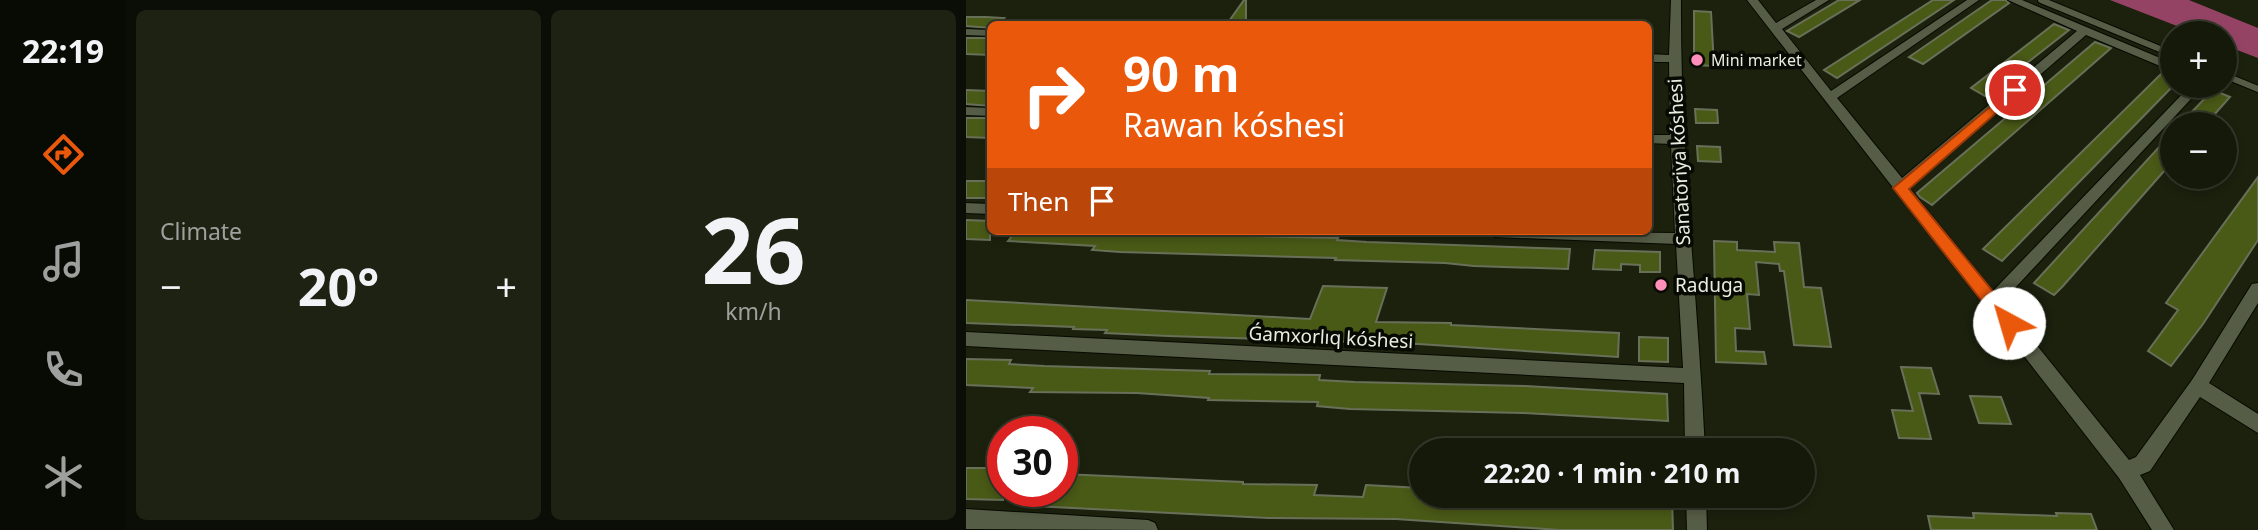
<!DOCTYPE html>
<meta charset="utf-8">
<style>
body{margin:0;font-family:"Noto Sans",sans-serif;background:#1d2213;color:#f1f3f6;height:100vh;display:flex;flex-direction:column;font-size:26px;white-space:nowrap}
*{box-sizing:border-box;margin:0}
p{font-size:23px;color:#9da09c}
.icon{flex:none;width:38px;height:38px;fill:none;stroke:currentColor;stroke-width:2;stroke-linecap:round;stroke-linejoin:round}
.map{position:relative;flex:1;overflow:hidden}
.side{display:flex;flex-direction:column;gap:10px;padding:10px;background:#0b0e06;width:840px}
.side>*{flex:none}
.top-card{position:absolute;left:21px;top:21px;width:665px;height:214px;border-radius:10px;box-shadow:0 4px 10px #0003,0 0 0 2px #33382b;background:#ea580c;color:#fff;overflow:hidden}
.fabs{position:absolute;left:1194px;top:21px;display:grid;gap:14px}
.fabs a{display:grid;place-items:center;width:77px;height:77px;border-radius:50%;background:#14190a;box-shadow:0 4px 10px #0003,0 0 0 2px #33382b;font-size:35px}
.speed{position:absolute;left:21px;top:416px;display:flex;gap:14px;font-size:35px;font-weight:700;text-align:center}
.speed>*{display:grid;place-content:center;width:91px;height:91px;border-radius:50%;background:#14190a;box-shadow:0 4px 10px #0003,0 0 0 2px #33382b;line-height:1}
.speed .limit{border:10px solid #d22;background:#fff;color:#111}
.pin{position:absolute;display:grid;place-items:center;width:60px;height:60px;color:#fff;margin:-30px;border:4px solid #fff;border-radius:50%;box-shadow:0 2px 7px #0007}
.me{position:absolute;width:77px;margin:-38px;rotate:321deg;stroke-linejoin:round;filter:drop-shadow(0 0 5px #0008)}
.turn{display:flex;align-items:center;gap:24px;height:147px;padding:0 21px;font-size:32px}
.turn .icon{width:91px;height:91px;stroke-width:2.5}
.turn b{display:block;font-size:49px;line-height:60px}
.then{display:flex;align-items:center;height:66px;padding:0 21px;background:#0003;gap:14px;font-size:26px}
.big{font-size:52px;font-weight:700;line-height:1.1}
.side .tile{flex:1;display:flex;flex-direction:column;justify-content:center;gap:10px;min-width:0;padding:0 24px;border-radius:10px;background:#1d2213}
.side .dial{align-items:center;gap:0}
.dial b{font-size:91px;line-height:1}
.heat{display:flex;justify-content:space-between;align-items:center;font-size:38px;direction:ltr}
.side .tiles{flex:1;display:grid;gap:10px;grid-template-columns:repeat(2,1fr)}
.trip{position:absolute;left:443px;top:438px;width:406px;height:70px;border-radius:35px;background:#14190a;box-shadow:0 4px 10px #0003,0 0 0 2px #33382b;font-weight:700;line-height:70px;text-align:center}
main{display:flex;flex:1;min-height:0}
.dock{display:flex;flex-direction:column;width:126px;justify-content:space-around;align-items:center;background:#080a04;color:#9da09c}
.dock .icon{width:49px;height:49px}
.dock .current{color:#ea580c}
.dock b{font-size:32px;color:#f1f3f6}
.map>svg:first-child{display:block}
.water{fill:#944364}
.building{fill:#495916;stroke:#697059;stroke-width:2}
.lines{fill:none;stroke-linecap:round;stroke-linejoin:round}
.lane-casing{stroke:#060a00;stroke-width:8}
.street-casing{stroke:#060a00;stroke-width:2}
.lane{stroke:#565d46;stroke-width:6}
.street{fill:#565d46;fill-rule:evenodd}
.route{fill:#ea580c;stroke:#983908;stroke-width:2}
.poi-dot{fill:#ff8eba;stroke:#070903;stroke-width:2.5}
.labels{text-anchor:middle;stroke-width:7;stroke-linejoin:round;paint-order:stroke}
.far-poi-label{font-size:16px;fill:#e8ede0;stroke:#070903;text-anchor:start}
.street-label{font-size:19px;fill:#e8ede0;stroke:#070903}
.poi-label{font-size:19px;fill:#e8ede0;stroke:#070903;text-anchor:start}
</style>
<main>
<nav class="dock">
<b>22:19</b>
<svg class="icon current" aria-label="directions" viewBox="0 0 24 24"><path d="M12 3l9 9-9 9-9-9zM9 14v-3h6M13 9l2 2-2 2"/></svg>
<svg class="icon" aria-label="music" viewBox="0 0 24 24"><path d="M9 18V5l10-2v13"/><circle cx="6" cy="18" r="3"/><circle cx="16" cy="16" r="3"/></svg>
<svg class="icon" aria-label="phone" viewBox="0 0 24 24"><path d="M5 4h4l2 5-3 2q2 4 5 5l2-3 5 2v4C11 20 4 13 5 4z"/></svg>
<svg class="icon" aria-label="climate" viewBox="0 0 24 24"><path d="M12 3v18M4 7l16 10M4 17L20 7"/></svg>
</nav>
<section class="side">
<div class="tiles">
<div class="tile"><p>Climate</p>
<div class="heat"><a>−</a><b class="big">20°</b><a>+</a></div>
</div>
<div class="tile dial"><b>26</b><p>km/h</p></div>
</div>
</section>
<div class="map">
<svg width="1292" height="530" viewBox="0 0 1292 530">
<rect width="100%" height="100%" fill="#1b210d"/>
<!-- water -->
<path class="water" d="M1144,0H1223L1292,28V58L1258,45V33H1229Z"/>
<!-- building -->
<g class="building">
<path d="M278,0H280V24H261Z"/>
<path d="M873,0H894L833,37L821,31Z"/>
<path d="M967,0H988L871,78L858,70Z"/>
<path d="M1026,0H1040L1043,3L957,64L943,57Z"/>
<path d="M728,11L745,12L748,66L728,65Z"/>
<path d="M0,17H20L38,18L31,24H24V28L0,26Z"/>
<path d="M1088,24L1103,30L1019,96L1005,88Z"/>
<path d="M0,38H24V55L0,54Z"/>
<path d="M1129,42L1145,48L966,205L954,197L951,193Z"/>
<path d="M1198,71L1206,73V87L1036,261L1017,249Z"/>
<path d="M0,90L24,91V106L0,104Z"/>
<path d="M1247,90L1264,97L1240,124H1214Z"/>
<path d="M729,109L751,110L752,123H730Z"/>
<path d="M0,118H24V138L0,137Z"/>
<path d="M1206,133V162L1097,286L1088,295L1068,283Z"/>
<path d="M731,146L754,147L755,162L732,161Z"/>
<path d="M1292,177V240L1237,324L1205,366L1182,351L1212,310L1200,303Z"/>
<rect x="0" y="181" width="24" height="17"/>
<path d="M0,220L24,221V240L0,239Z"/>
<path d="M50,231L372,238L371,240L401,242L604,249L602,269L508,266L479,263L369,260L370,258L154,252L126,250L129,246L42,241Z"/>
<path d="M748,241L771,242V250L809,252L808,242L833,243L838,287L855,288L865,347L828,345L818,271H814L813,264L790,262L793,295L781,294L784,329L769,328L770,351L798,352L800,364L750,362Z"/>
<path d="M629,250L694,252V272H674V265L655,264V270L627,269Z"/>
<path d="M357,286L421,288L410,322L485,323V325L653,333L652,357L452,344L202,336L139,333L141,330L107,329L108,327L0,323V300L344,319Z"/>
<path d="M673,337L702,338V362L673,361Z"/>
<path d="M0,359L45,360L43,364L78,366L244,371L243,374L354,375L353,380L389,382L559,386L701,394L702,421L557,413L384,409L351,406L352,402L242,400L243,398L171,393L64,392L67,388L0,385Z"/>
<path d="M935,367L965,368L973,394L953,393L965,439L933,438L926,410L947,411Z"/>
<path d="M1004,396L1035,397L1045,424L1013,423Z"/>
<path d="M0,468H37V500L0,499Z"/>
<path d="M96,474L277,482V484L351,485L348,495L397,497L400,485L455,488V495H573L706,500L707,530H594L430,519L302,518L68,506L76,492H96Z"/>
<path d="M1007,513L1091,516L1090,513L1125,514L1131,530H965L962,516L1008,518Z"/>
</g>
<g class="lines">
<!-- lane casing -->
<g class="lane-casing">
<g id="lane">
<path d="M1075,0L1206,54"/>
<path d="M1258,75L1292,89"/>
</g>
</g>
<!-- street casing -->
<g class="street-casing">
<g id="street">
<path d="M705,0H715C714,151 732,300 739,450H719L718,383L0,346V332L717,368L710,244L529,237L521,231L709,233L705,144L682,143V135H704L703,62H682V54L703,55Z"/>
<path d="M781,0H792L810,23L850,0H863L816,29L865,91L1001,0H1013L871,98L936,178L1111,31L1042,0H1056L1206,63V71L1120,35L943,188L1027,291L1224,86H1237L1036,302L1163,460L1170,457L1226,380L1286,284L1292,283V303L1243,383L1292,414V433L1234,397L1184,471L1174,475L1208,530H1186L1153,478Z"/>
<path d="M0,29L24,30V36L0,35Z"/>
<path d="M0,107L24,108V116L0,115Z"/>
<path d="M0,203L24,204V214L0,213Z"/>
<path d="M720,495H740L741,530H721Z"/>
<path d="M0,509L182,520L189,523L192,530L0,529Z"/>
</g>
</g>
<!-- lane -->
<use href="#lane" class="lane"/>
<!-- street -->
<use href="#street" class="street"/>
</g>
<!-- route -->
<path class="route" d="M1049,86L1053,87V93L943,189L1049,318L1051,323L1049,328H1037L927,188Z"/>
<!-- markers -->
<g class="poi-dot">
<circle cx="731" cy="60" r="7"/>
<circle cx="695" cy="285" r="7"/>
</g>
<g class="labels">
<!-- far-poi labels -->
<g class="far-poi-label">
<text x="745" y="66">Mini market</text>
</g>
<!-- street labels -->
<g class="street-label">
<text transform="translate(713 162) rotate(-93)" y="7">Sanatoriya kóshesi</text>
<text transform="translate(365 337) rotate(3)" y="7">Ǵamxorlıq kóshesi</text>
</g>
<!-- poi labels -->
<g class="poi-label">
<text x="709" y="292">Raduga</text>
</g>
</g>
</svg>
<div class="fabs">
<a>+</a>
<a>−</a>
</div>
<div class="speed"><div class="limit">30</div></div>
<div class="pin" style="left:1049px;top:90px;background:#d93025"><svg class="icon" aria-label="arrive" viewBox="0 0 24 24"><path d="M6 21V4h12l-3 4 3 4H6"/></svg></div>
<svg class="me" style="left:1043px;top:323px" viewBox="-20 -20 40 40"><circle r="19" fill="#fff"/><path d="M0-13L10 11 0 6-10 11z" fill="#ea580c"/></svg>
<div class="trip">22:20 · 1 min · 210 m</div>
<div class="top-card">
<div class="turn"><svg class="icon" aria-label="right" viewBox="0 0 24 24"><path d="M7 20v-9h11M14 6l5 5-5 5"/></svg><div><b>90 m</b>Rawan kóshesi</div></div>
<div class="then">Then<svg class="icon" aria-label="arrive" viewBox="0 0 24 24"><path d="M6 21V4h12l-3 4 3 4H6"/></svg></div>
</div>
</div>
</main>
